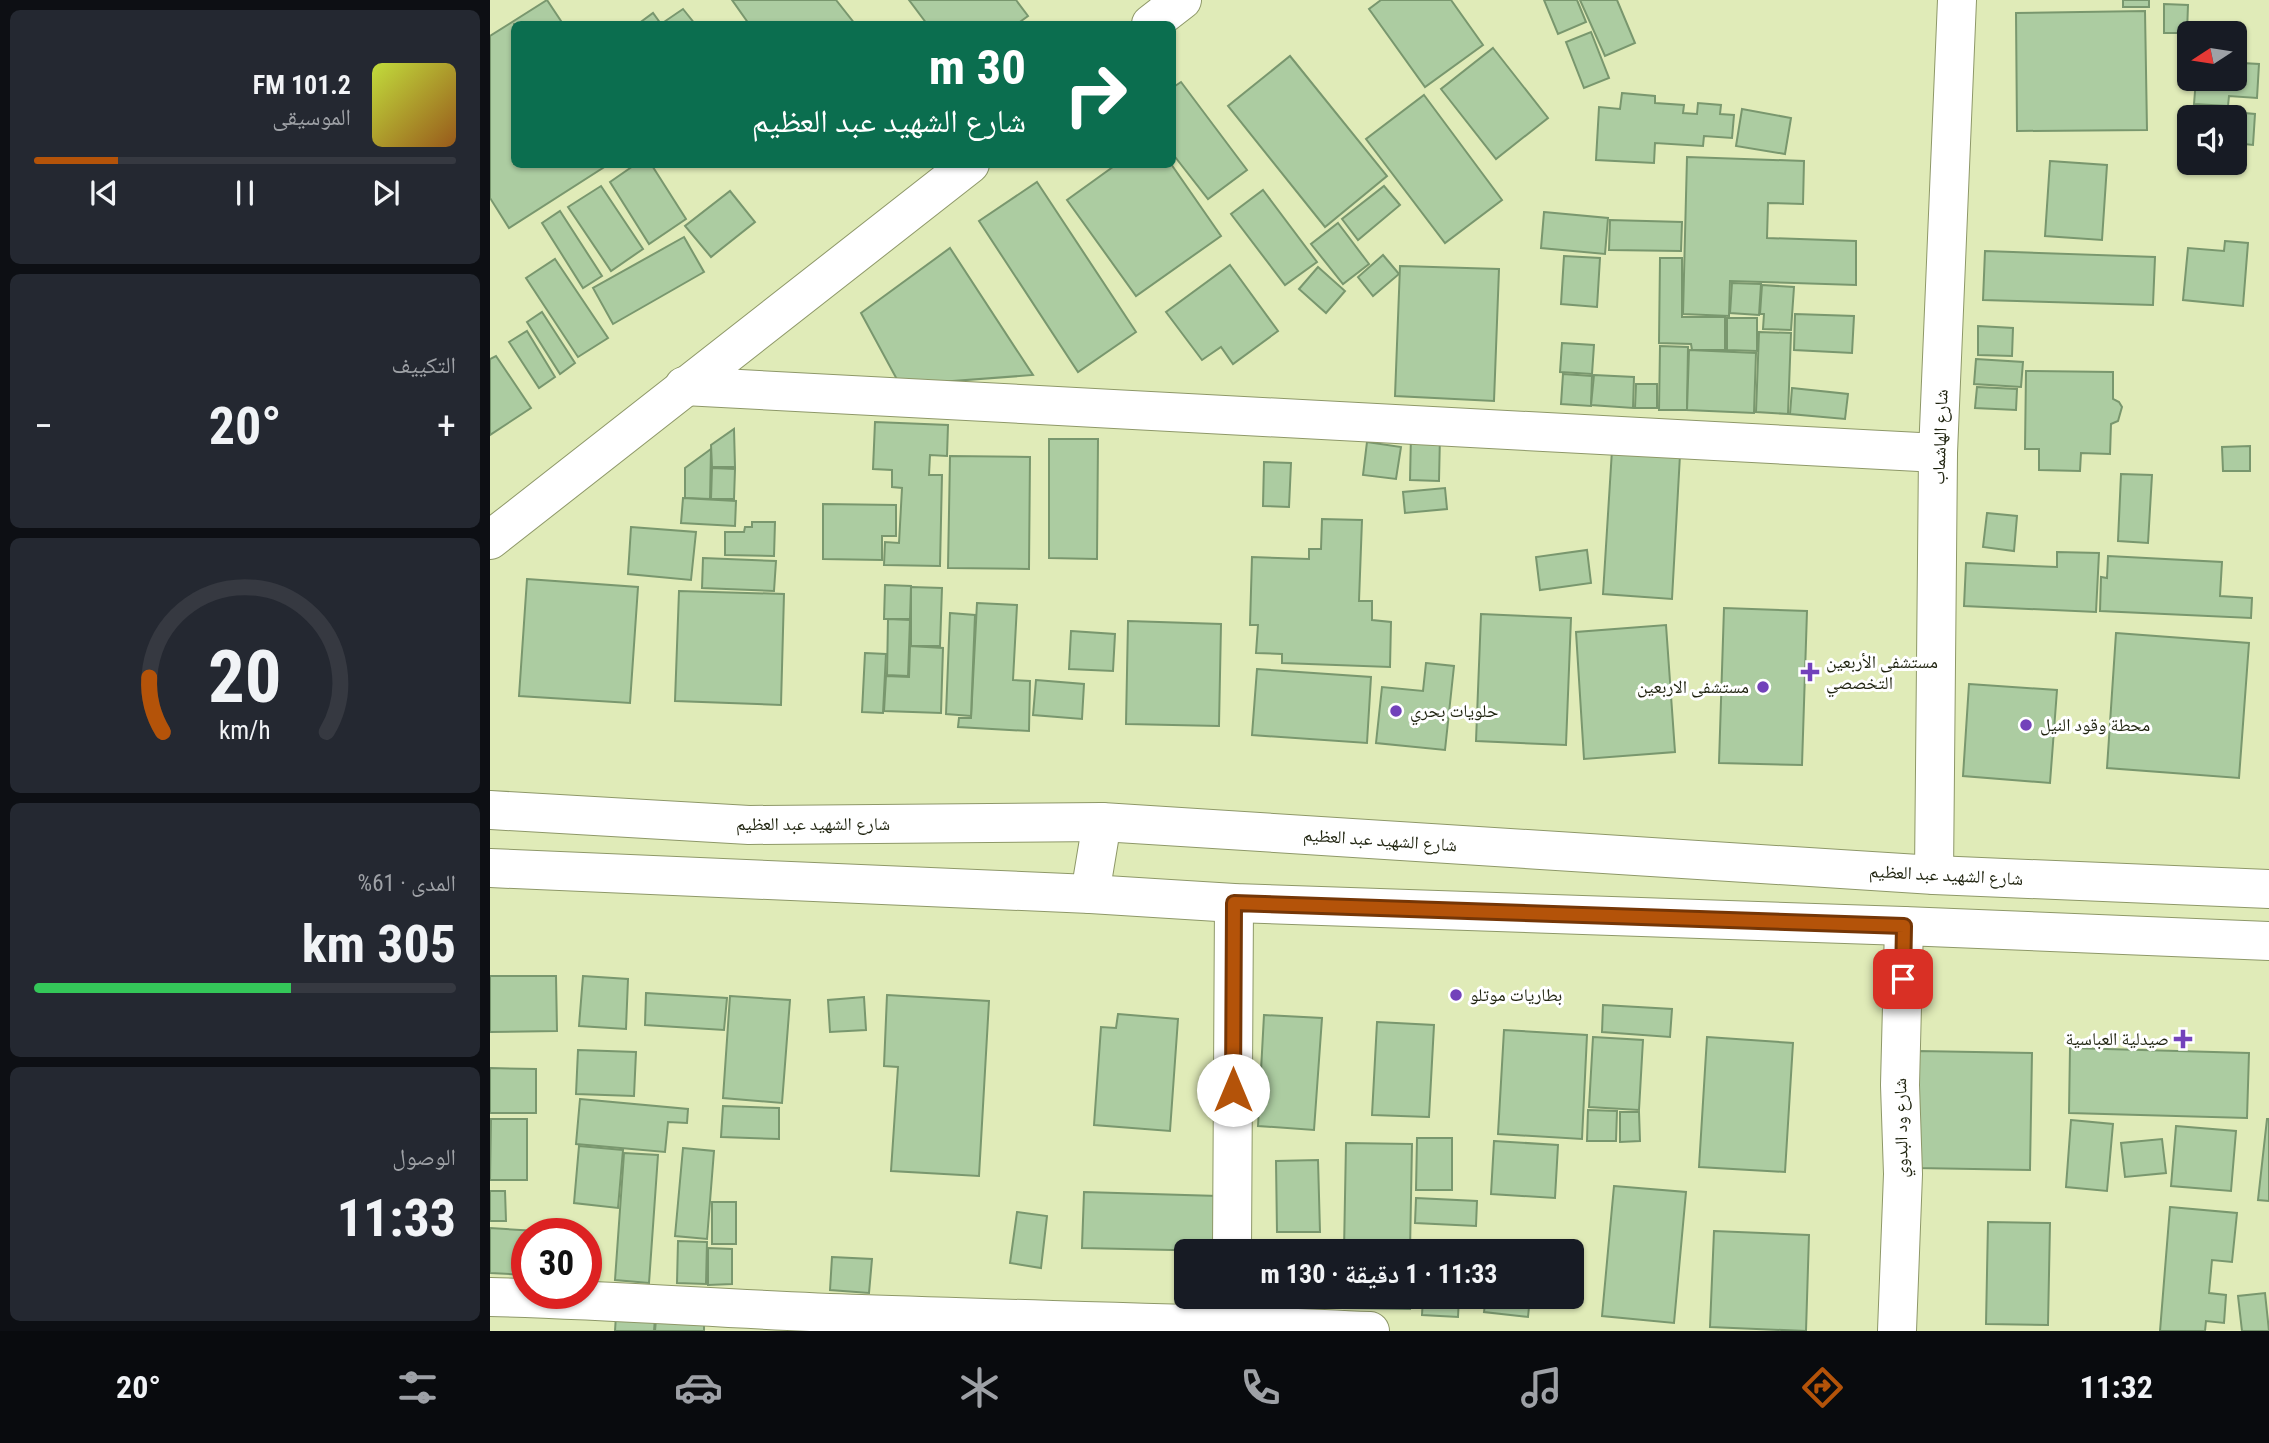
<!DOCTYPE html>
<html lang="ar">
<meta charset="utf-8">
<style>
body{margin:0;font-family:"Roboto Condensed","Noto Naskh Arabic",sans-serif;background:#242831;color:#f1f3f6;direction:rtl;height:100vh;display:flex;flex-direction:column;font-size:26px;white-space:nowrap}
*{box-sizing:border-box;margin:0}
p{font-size:23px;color:#9ea1a6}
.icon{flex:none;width:38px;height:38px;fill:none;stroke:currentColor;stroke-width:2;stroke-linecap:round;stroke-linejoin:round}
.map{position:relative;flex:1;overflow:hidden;direction:ltr}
.sheet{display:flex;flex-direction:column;gap:10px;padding:10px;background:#0d0f14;width:490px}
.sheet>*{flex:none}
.banner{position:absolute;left:21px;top:21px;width:665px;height:147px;border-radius:10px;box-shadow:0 2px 5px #0004;direction:rtl;background:#0b6e4f;color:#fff;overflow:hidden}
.needle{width:46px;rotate:258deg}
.tools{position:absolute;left:1687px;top:21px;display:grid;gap:14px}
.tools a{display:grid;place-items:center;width:70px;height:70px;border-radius:10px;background:#171b24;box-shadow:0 2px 5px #0004;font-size:35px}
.speed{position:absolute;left:21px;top:1218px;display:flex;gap:14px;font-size:35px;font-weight:700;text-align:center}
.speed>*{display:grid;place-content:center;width:91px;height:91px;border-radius:50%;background:#171b24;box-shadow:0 2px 5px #0004;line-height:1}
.speed .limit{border:10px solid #d22;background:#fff;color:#111}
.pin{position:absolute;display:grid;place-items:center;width:60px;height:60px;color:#fff;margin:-30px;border-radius:14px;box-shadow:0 4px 10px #0006}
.me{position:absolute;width:77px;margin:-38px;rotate:0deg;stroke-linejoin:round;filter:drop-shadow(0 0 5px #0008)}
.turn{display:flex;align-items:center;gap:24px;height:147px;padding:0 35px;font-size:32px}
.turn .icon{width:91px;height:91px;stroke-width:2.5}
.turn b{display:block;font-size:49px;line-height:60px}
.big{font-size:52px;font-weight:700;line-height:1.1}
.sheet .card{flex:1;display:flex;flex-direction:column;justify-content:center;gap:10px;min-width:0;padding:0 24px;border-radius:10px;background:#242831}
.sheet .dial{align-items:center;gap:0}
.dial svg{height:182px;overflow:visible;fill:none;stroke:#363941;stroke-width:7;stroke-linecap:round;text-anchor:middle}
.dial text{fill:#f1f3f6;stroke:none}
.song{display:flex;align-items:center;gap:21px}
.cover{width:84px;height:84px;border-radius:10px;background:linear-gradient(135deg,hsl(70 70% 55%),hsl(30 70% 35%))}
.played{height:7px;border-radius:4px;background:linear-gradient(90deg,#b45309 20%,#363941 20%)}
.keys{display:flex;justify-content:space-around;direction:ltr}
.heat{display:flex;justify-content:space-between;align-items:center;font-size:38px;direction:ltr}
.charge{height:10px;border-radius:5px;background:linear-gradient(90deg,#34c759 61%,#363941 0)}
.trip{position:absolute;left:684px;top:1239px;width:410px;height:70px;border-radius:10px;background:#171b24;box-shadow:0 2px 5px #0004;font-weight:700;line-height:70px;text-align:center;direction:rtl}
.tab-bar{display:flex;height:112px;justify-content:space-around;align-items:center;background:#090b0e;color:#9ea1a6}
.tab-bar .icon{width:49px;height:49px}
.tab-bar .active{color:#b45309}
.tab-bar b{font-size:32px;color:#f1f3f6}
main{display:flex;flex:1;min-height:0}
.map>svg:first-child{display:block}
.building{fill:#accca1;stroke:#79976e;stroke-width:2}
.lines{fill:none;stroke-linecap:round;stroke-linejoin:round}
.minor-casing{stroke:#8e9868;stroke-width:40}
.major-casing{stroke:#8e9868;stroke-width:40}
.minor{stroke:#fff;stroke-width:38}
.major{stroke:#fff;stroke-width:38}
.route-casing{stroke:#753606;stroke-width:18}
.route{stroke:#b45309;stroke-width:12}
.poi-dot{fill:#7242ba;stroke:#fff;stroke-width:2.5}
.labels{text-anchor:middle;stroke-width:6;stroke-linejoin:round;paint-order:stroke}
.street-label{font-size:18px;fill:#1f230f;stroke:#fff}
.poi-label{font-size:18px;fill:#1f230f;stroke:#fff;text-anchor:start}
</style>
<main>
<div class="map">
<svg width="1779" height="1331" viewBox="0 0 1779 1331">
<rect width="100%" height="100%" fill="#e0ebb8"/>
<!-- building -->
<g class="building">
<path d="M57,0L73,24H24V164H119L19,228L0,198V36Z"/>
<path d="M242,0H346L365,24H259Z"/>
<path d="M419,0H526L538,16L527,24H437Z"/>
<path d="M891,0H961L993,45L935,87L879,9Z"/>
<path d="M1054,0H1087L1096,22L1068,34Z"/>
<path d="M1090,0H1127L1145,43L1115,56Z"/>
<rect x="1633" y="0" width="26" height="7"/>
<path d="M1674,4L1698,5L1697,33H1674Z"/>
<path d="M193,9L205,24H148L163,13L171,24Z"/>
<path d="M1655,11L1657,130L1527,131L1526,13Z"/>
<path d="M1709,27L1754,30L1752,63L1769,64L1767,98L1739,96L1738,106L1704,104L1706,79H1745V33H1709Z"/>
<path d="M1101,32L1119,78L1094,88L1076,42Z"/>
<path d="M1003,48L1058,118L1006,159L951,89Z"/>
<path d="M800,56L897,176L835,227L738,106Z"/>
<path d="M691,82L757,170L718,199L682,153V88Z"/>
<path d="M1132,93L1165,96V103L1194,105L1193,113L1207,114L1208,103L1231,105L1230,114L1244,115L1242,138L1214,136L1213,146L1165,143L1164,163L1106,160L1109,107L1130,109Z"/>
<path d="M934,95L1012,200L955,243L876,139Z"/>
<path d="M1252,109L1301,118L1295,154L1246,146Z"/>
<path d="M1709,109L1765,114L1763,145L1745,143V117H1708Z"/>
<path d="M1197,157L1314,161L1313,204L1278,203L1277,238L1366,241V285L1240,281L1239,316L1193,314Z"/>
<path d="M1560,161L1617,165L1612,240L1555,236Z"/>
<path d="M146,164H161L196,219L159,244L120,182Z"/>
<path d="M627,164H681L731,236L646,296L577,200Z"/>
<path d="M547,182L646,332L588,372L489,221Z"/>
<path d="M111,186L153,249L121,271L78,207Z"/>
<path d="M894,186L910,205L868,240L852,219Z"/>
<path d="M773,190L827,262L795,285L741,214Z"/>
<path d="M240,191L265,222L221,257L195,226Z"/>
<path d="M70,211L112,276L93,288L52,223Z"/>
<path d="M1054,212L1118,218L1115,254L1051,248Z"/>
<path d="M1120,220L1192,222L1191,251L1119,250Z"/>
<path d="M848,223L879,264L853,284L821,244Z"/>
<path d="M194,237L214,272L123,324L103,288Z"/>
<path d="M1735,241L1758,243L1753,306L1693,300L1698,248L1734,251Z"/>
<path d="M460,248L543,375L410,385L371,313Z"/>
<path d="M1495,251L1665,257L1663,305L1493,300Z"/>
<path d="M893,255L909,274L883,296L868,277Z"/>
<path d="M1074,256L1110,258L1107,307L1071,304Z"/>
<path d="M1170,258H1192V317H1235V350H1202L1201,344L1169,343Z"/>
<path d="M65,259L118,338L88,357L36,278Z"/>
<path d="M740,265L788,331L743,364L731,347L712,360L676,312Z"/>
<path d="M910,266L1009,269L1004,401L905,396Z"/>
<path d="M828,267L855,291L836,313L809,289Z"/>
<path d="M1242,283L1271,284L1269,315L1240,313Z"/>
<path d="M1272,285L1304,287L1301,330L1273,329L1274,314H1270Z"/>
<path d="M52,312L85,363L70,374L37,322Z"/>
<path d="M1305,314L1364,316L1362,353L1304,350Z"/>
<path d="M1237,318H1267V351L1237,350Z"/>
<path d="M1488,326L1523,328L1522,356L1488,355Z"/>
<path d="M37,331L65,377L49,388L19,342Z"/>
<path d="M1269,332L1301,333L1298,414L1266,412Z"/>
<path d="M1072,343L1104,345L1102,374L1070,372Z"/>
<path d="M1170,346L1198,347L1197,410H1169Z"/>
<path d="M1199,350L1266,353L1264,413L1197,410Z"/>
<path d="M6,356L41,408L0,435V359Z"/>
<path d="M1486,359L1533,362L1531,387L1484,384Z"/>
<path d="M1536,371L1623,372V399L1629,402L1632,407L1628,421L1621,424L1620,454L1591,453L1590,471L1549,470V449H1535Z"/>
<path d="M1073,374L1102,376L1101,406L1071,404Z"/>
<path d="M1104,375L1144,377L1143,408L1101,405Z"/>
<path d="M1146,384H1167V408H1145Z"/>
<path d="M1487,387L1527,389L1526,410L1485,408Z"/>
<path d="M1302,388L1358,394L1355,419L1300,414Z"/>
<path d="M385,422L458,425L457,456L440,455L439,475H452L450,566L394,565L395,542L409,543L412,488L402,487V470L383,469Z"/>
<path d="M244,429L245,467H222L221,445Z"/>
<path d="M921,434L950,435L949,481L920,480Z"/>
<path d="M559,439H608L607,559L559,558Z"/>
<path d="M877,442L911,447L906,479L873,475Z"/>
<path d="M1760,446V471H1733L1732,447Z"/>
<path d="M221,449L220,499L195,498V468Z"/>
<path d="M1122,450L1190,455L1182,599L1113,594Z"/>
<path d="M460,456L540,457L539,569L458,568Z"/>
<path d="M774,462L801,463L799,507L773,506Z"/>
<path d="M222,468L245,469L244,499H221Z"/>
<path d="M1631,474L1662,475L1658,543L1628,541Z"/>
<path d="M955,488L957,509L915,513L913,492Z"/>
<path d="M193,498L246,501L245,526L191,523Z"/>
<path d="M333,504L406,505V536H392V560L333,559Z"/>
<path d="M1497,513L1527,516L1524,551L1493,547Z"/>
<path d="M832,519L872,520L869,601H882V620L901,622L900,667L792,663V654L766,653L768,625H760L762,557L819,559V549H831Z"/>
<path d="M262,522H285L284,556L235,555V532H254L255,527H262Z"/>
<path d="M141,527L206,532L201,580L138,574Z"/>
<path d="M1097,550L1101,583L1050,590L1046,557Z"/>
<path d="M1567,552L1609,553L1606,612L1474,606L1476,563L1567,567Z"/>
<path d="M1618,556L1732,562L1730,596L1762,598L1761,618L1610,611L1611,577L1617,578Z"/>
<path d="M213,558L286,561L284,591L212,588Z"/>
<path d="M37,579L148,587L140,703L29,696Z"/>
<path d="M395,585L421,586L420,619H394Z"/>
<path d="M421,587L452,588L450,646H421Z"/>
<path d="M189,591L294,594L291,705L185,701Z"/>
<path d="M487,603L527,605L523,680L540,681L539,731L468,727L469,718H481Z"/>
<path d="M1234,608L1317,611L1312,765L1229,763Z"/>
<path d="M460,613L485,615L481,716L456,714Z"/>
<path d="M991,614L1081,618L1076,745L986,741Z"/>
<path d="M398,619L420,620L418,676L397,675Z"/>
<path d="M638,621L731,624L729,726L636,724Z"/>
<path d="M1176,625L1185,752L1094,759L1086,632Z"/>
<path d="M581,631L625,634L623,671L579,669Z"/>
<path d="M1626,633L1759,643L1749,778L1617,768Z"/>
<path d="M420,646L453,648L451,713L394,711L396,676L419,677Z"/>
<path d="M375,653L396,654L393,713L372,712Z"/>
<path d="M936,663L964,666L955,750L886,743L892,687L933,691Z"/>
<path d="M767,669L881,677L877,743L762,735Z"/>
<path d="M546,680L594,684L592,719L543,715Z"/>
<path d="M1479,684L1567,690L1560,783L1473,776Z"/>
<path d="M0,976H66L67,1031L0,1032Z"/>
<path d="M93,976L138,979L136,1029L89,1026Z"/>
<path d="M156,993L237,998L234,1030L155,1025Z"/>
<path d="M397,995L499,1001L489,1176L401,1171L408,1067L394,1066Z"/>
<path d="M240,996L300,1000L292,1103L233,1098Z"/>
<path d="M374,997L376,1030L340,1032L338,1000Z"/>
<path d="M1113,1005L1182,1009L1180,1037L1112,1032Z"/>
<path d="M628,1014L688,1019L680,1131L604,1125L611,1027L626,1028Z"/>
<path d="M774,1015L832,1018L824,1130L768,1126Z"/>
<path d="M887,1022L944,1025L939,1117L882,1115Z"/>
<path d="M1014,1030L1097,1035L1092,1139L1008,1134Z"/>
<path d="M1103,1037L1153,1040L1149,1110L1099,1107Z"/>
<path d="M1217,1037L1303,1043L1295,1172L1209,1167Z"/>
<path d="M1580,1048L1759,1053L1757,1118L1579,1113Z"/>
<path d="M88,1050L146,1052L144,1096L86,1094Z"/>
<path d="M1428,1051L1542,1053L1540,1170L1427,1168Z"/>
<path d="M0,1068L46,1069V1113H0Z"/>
<path d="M90,1099L198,1109L197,1123L178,1122L175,1152L86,1144Z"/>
<path d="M233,1106L289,1108V1139L231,1137Z"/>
<path d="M1098,1110L1127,1111L1126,1141H1097Z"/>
<path d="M1130,1112H1149L1150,1141L1130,1142Z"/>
<path d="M1,1119H37V1180H0Z"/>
<path d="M1777,1119H1779V1201L1768,1200Z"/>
<path d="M1581,1120L1623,1124L1617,1191L1576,1187Z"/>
<path d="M1686,1126L1746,1131L1741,1191L1681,1186Z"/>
<path d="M927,1138H962V1190H926Z"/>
<path d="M1672,1139L1676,1173L1635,1177L1631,1143Z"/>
<path d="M1004,1141L1068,1145L1065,1198L1001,1194Z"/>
<path d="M856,1143L922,1144L920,1251H854Z"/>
<path d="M89,1146L133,1150L128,1208L84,1203Z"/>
<path d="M193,1148L224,1151L217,1239L185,1236Z"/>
<path d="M134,1153L168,1155L159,1283L125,1280Z"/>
<path d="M828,1160L830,1232H787L786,1161Z"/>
<path d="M1124,1186L1196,1192L1184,1323L1112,1316Z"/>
<path d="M0,1191H15L16,1221H0Z"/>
<path d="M594,1192L728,1196L727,1251L592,1248Z"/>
<path d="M926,1198L987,1201L986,1226L925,1223Z"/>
<rect x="222" y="1202" width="24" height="42"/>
<path d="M1680,1207L1747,1213L1742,1262L1722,1260L1719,1293L1736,1295L1734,1323L1716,1321L1715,1331H1670Z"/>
<path d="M527,1212L557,1216L551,1268L520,1263Z"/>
<path d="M1498,1222L1560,1223L1558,1325L1496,1324Z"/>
<path d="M0,1228L63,1232V1234H37V1275L0,1273Z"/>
<path d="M1224,1231L1319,1235L1316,1331L1220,1327Z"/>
<path d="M188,1241L217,1242L216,1284L187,1283Z"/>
<path d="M218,1248L242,1249V1284L218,1285Z"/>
<path d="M342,1257L382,1259L379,1293L340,1290Z"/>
<path d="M1775,1293L1779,1331H1752L1748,1296Z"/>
<path d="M814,1297H847V1307L814,1306Z"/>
<path d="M853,1297H920V1309L853,1308Z"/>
<path d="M933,1297H969L968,1317L932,1315Z"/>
<path d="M996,1297H1040L1038,1317L994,1312Z"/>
<path d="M126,1315L165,1318L164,1331H125Z"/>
<path d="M166,1320L214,1324V1331H165Z"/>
</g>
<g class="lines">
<!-- minor casing -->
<g class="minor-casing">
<g id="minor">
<path d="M661,24L692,0"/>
<path d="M194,386L1448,453"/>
<path d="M0,540L480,164"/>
<path d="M1444,875L1448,453L1467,0"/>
<path d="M742,1251L744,903"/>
<path d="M0,1297C124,1300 247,1310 371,1314C540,1320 710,1323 880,1331"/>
<path d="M1407,1331L1413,1174L1410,1085L1414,926"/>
</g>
</g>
<!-- major casing -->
<g class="major-casing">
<g id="major">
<path d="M0,810L259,825L612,822L1444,875L1779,889"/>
<path d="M0,868L600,894L744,903L1414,926L1779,941"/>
<path d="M600,894L612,822"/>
</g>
</g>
<!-- minor -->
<use href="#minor" class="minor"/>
<!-- major -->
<use href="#major" class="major"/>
</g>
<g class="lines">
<!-- route casing -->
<g class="route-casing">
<path id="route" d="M743,1090L744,903L1414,926L1413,979"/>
</g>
<!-- route -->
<use href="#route" class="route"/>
</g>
<!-- markers -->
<g class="poi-dot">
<path d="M1316.5 661.5h7v7h7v7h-7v7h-7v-7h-7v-7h7z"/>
<circle cx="1273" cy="687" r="7"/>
<circle cx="906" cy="711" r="7"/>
<circle cx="1536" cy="725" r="7"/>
<circle cx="966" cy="995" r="7"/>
<path d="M1689.5 1028.5h7v7h7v7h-7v7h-7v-7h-7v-7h7z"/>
</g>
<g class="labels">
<!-- street labels -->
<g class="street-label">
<text transform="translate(1450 437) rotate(-88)" y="6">شارع الهاشماب</text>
<text x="323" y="830">شارع الشهيد عبد العظيم</text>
<text transform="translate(890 840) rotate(4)" y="6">شارع الشهيد عبد العظيم</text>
<text transform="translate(1456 875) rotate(3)" y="6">شارع الشهيد عبد العظيم</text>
<text transform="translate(1411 1128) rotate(-91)" y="6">شارع ود البدوي</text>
</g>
<!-- poi labels -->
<g class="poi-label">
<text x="1336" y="668">مستشفى الأربعين<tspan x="1336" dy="21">التخصصي</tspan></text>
<text x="1259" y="693" text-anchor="end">مستشفى الاربعين</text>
<text x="920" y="717">حلويات بحري</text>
<text x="1550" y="731">محطة وقود النيل</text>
<text x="980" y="1001">بطاريات موتلو</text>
<text x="1679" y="1045" text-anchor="end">صيدلية العباسية</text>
</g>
</g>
</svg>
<div class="tools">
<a><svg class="needle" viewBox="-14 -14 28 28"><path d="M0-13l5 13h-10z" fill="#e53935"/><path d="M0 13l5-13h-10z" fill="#9ea1a6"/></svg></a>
<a><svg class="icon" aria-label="sound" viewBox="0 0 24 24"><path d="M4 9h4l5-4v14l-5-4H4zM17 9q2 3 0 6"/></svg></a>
</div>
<div class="speed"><div class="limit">30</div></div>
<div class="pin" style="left:1413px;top:979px;background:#d93025"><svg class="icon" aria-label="arrive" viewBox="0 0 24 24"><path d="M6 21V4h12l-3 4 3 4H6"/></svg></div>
<svg class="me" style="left:743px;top:1090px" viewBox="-20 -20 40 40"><circle r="19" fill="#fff"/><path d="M0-13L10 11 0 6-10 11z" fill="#b45309"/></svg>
<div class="trip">11:33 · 1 دقيقة · 130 m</div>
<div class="banner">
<div class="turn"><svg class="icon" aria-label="right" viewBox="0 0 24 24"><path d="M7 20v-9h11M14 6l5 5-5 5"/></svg><div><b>30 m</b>شارع الشهيد عبد العظيم</div></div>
</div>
</div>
<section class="sheet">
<div class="card">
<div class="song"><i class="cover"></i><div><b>101.2 FM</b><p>الموسيقى</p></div></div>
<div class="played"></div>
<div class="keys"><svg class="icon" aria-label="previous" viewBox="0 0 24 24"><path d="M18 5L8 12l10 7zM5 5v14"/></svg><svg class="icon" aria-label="pause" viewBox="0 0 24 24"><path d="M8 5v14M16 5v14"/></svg><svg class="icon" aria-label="next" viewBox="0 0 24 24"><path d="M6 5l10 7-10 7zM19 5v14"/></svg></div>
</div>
<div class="card"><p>التكييف</p>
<div class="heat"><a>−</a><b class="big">20°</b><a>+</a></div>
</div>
<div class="card dial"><svg viewBox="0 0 100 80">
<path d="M14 69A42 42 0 1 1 86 69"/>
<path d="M14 69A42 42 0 0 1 8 45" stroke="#b45309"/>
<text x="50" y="56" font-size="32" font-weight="700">20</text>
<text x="50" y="72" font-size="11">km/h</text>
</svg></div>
<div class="card"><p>المدى · 61%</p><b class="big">305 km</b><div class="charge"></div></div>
<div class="card"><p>الوصول</p><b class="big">11:33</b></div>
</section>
</main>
<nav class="tab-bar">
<b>11:32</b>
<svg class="icon active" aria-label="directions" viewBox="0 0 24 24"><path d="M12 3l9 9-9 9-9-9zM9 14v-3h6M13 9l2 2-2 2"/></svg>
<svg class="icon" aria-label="music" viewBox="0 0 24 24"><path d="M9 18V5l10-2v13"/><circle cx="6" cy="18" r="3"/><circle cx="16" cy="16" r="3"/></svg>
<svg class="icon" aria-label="phone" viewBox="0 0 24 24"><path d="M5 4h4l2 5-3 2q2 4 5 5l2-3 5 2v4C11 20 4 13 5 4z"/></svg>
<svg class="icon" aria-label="climate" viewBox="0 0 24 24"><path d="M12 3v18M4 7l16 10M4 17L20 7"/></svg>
<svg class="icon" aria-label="car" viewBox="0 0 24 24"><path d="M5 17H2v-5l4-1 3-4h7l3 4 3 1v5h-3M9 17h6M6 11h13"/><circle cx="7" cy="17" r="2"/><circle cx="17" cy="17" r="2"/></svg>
<svg class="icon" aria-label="filters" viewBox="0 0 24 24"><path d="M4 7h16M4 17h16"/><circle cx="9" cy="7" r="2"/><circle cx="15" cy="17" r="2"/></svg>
<b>20°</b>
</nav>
